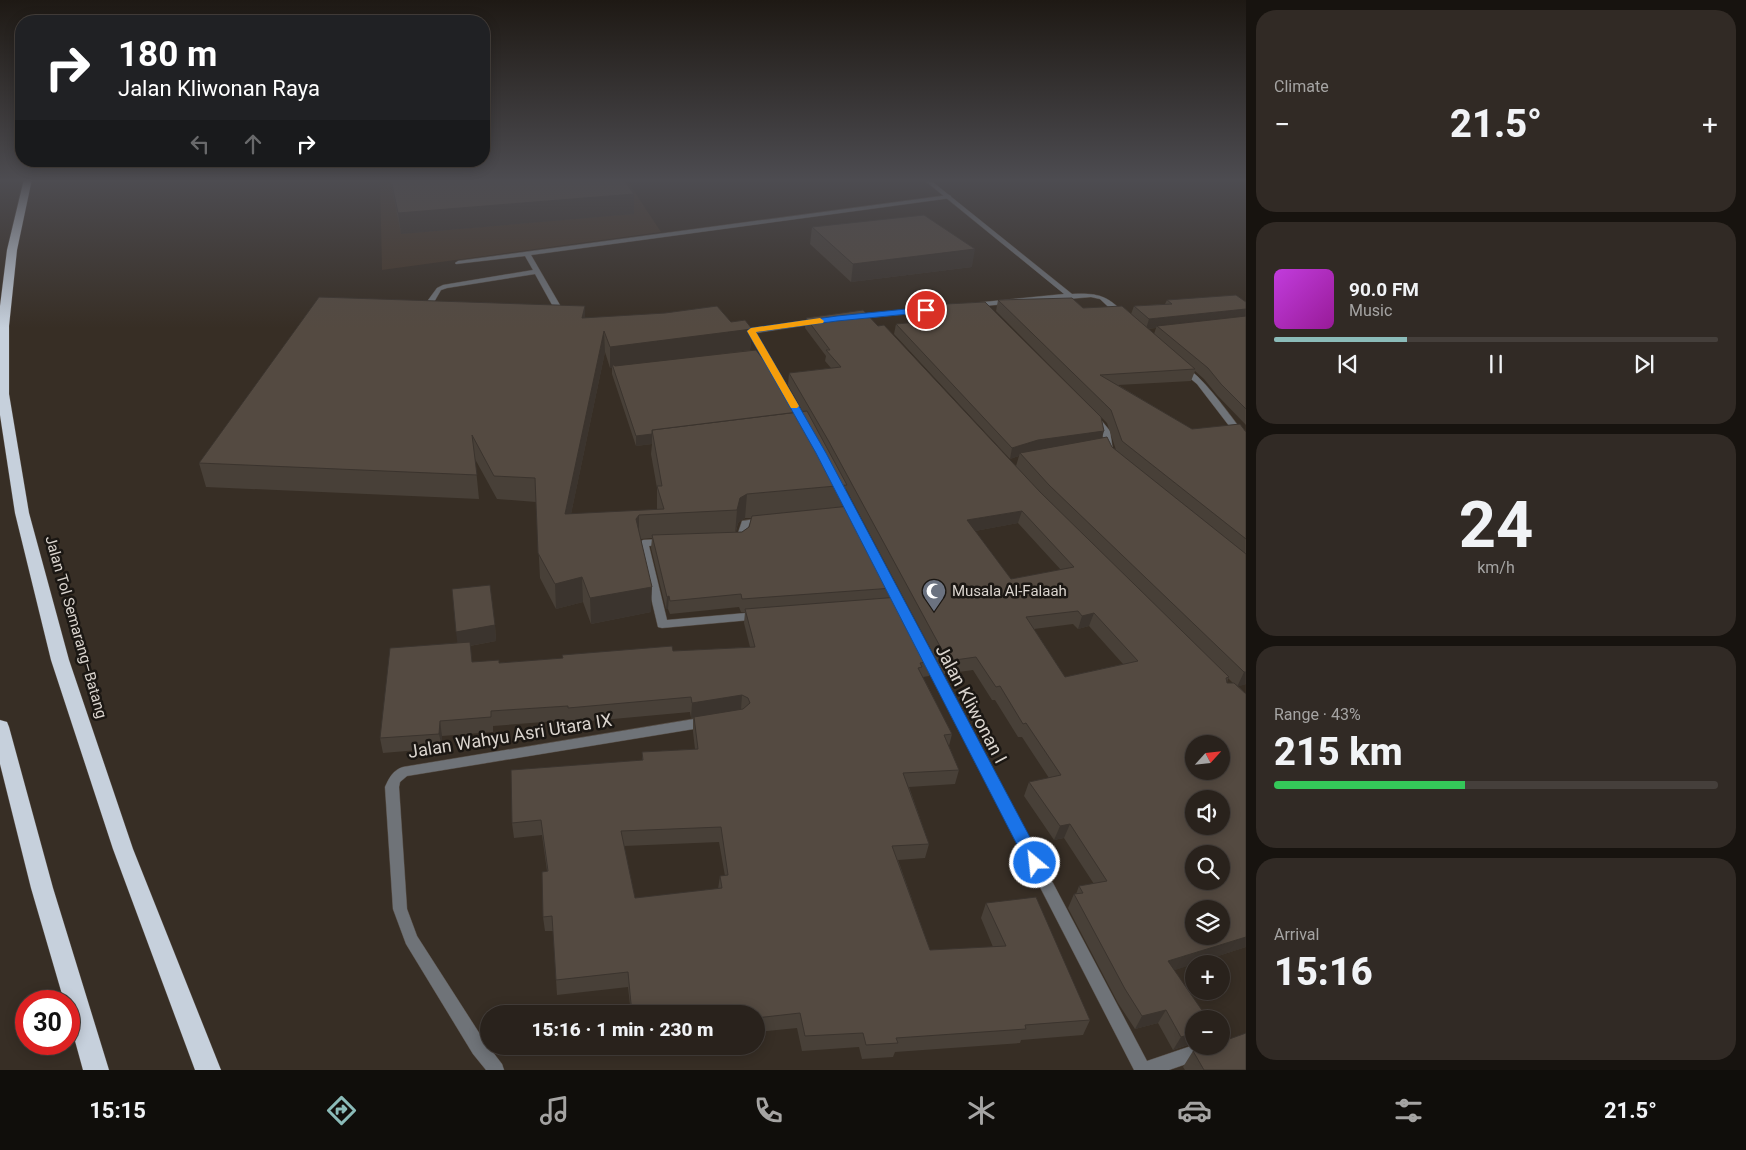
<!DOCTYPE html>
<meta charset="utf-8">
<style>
body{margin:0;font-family:Roboto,sans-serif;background:#312a25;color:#f1f3f6;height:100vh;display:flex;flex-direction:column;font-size:19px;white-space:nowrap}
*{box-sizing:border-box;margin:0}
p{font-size:16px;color:#a5a4a3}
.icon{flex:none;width:28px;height:28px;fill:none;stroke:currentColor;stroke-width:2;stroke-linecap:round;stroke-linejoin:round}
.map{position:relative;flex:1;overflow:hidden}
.side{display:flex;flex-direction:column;gap:10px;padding:10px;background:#17130f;width:500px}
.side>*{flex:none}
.hud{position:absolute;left:15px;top:15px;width:475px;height:152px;border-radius:20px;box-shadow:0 2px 12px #0003,0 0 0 1px #453f3b;background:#202124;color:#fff;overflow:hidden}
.needle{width:32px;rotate:63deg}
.controls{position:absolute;left:1185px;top:735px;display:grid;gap:10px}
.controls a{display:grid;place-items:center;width:45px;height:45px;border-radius:50%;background:#29221c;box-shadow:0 2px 12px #0003,0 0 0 1px #453f3b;font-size:25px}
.speed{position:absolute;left:15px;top:990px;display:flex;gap:10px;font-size:25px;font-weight:700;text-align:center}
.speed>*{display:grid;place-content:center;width:65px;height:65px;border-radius:50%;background:#29221c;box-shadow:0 2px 12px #0003,0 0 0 1px #453f3b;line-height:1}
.speed .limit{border:8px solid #d22;background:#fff;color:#111}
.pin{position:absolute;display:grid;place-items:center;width:42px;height:42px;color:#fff;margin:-21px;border:2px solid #fff;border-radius:50%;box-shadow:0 1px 5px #0007}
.me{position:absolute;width:55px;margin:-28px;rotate:332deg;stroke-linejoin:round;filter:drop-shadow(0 0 4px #0008)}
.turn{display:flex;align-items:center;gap:18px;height:105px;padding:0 20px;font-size:22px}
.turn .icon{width:65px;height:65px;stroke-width:2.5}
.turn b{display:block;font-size:35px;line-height:42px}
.lanes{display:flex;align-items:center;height:48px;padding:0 20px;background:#0003;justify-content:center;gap:25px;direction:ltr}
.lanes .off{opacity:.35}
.big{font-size:38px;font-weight:800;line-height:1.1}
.side .tile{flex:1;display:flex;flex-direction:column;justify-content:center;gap:8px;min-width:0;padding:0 18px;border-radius:20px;background:#312a25}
.side .dial{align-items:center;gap:0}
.dial b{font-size:65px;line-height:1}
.song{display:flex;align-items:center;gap:15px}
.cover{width:60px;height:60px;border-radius:8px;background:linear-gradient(135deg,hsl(290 70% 55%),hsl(300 70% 35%))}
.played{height:5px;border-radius:2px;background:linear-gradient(90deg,#8bbbb9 30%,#453f3b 30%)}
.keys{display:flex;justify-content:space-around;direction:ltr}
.heat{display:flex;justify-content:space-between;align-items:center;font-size:28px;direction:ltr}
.charge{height:8px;border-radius:4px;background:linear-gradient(90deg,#34c759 43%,#453f3b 0)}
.trip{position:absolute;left:480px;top:1005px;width:285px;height:50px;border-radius:25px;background:#29221c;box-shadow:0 2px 12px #0003,0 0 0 1px #453f3b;font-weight:800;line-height:50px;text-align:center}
.menu{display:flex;height:80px;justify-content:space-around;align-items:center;background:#100e0b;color:#a5a4a3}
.menu .icon{width:35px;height:35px}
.menu .active{color:#8bbbb9}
.menu b{font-size:22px;color:#f1f3f6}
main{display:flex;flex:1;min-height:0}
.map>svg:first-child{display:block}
.built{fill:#45372a}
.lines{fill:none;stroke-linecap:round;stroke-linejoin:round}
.service-casing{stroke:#554c44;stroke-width:1}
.minor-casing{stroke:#554c44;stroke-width:1}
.motorway-casing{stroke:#554c44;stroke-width:1}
.service{fill:#6f7378;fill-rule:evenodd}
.minor{fill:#6f7378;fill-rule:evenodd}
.motorway{fill:#c6d0dc;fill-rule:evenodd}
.wall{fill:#484038;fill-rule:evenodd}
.shaded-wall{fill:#3b342e}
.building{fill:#544a41;stroke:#3b342e;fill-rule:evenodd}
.route{fill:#1a73e8;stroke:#114b97}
.slow{fill:#f59e0b}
.labels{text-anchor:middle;stroke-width:5;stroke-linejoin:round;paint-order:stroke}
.poi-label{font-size:15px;fill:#dbd5cf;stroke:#1b1713;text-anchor:start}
.street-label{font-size:15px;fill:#dbd5cf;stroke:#1b1713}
.near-street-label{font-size:18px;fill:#dbd5cf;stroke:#1b1713}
</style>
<main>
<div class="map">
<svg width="1246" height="1070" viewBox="0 0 1246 1070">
<rect width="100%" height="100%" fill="#372e25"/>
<!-- built -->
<path class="built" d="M380,179H626L661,232L382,270Z"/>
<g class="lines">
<!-- service casing -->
<g class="service-casing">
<path id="service" d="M949,195L951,196V198L531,255L564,312L560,314L556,312L535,274L447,288L441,290L430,309L423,307L437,288L443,285L533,270L525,256L456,264L455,263L458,261Z"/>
</g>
<!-- minor casing -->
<g class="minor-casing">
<g id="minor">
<path d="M923,179H929L1072,294C1098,293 1107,295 1126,315L1119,317L1100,299L1091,297L971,307V303H974L1064,294Z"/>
<path d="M937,307H940V311L854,319L850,317L854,315Z"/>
<path d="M818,319L822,321L821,323L756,333L808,422L804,425L800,422L747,331L751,329Z"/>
<path d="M1179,365C1195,364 1235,422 1246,436V445L1243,444L1197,384L1179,369Z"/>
<path d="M1094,414L1097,415L1110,431L1113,451L1112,453L1109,454L1105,451L1102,431L1090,417Z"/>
<path d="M839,485L844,488L859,517L857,519H851L849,517L834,488Z"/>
<path d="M762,518L767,521L765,523L749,525L745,541H733L732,539L737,536L742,521Z"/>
<path d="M665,539L669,540L670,542L669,544L649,546L667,620L757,612L761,613L763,616L761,619L662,628L658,627L638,543L643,540Z"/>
<path d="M886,576L890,577L907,608L906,611H898L897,608L881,579Z"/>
<path d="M926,650L930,651L932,654L1147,1061L1194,1045V1046H1221V1041L1223,1046L1221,1052L1169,1070H1134L920,654L922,651Z"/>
<path d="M706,717L710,719L712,722L710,725L706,727L407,776L400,782L399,787L407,909L417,936L485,1042L502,1064L504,1070H486L473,1054L406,944L393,909L385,787C389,778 393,770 403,767Z"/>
</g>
</g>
<!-- motorway casing -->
<g class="motorway-casing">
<g id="motorway">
<path d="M24,179H32L17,250L9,326V394L29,513L69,660L133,849L221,1070H195L113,849L51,660L15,513L0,415V306L7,250Z"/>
<path d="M0,720L7,722L9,727L53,888L109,1070H83L69,1019V1001H64L31,888L0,764Z"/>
</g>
</g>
<!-- service -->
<use href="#service" class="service"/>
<!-- minor -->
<use href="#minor" class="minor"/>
<!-- motorway -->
<use href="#motorway" class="motorway"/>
</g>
<!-- wall -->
<g class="wall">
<path d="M390,179H623L634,214L401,234Z"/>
<path d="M812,227L972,267L851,282L810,244Z"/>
<path d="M998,300L1083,308L1131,314L1134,306L1165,304L1167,300L1246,302V425L1217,395L1204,379L1195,371L1191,381L1118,385L1192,429L1246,432V684L1238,686L1246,694V947L1174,970L1194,1019V1043L1173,1050L1158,1023L1135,1029L1118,1003L1068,908L1074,894H1076L1079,886L1094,884L1064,838L1054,840L1024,796L1029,782L1049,778L1022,737H1018L995,700H992L973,670L944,674L846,489L844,506L893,588L891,597L933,661L929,676L923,677L952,734L949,746L959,770L955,784L909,787L929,844L925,858L898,860L930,950L993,947L981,918L986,903L1090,1020L1083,1035L1021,1040L1020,1043L895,1052L893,1057L862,1059L859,1047L802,1051L797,1028L756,1032V1014H631L628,987L557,995L553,931H545L543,917L547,871L542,835L514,838L512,823L642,760V752L695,749L693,732V718H691L690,712L569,723V720L493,726V732L442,736V748L383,753L380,738L457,643L495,625L496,641L470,646L472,662L499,663L673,651L750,647L744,623L745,612H741L739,607L670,614L668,609H666L651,548L652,538L641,539L651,612L591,624L583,602L556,609L540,578L536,502L497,499L475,459L479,499L206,487L199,463L585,306V318L731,322L752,329L750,350L798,412H803L788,385L789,373L831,368L825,361L826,356L805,328L806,318L1016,466L1019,456L1010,459L894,334L896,324L930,321L924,315L926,305L1116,450L1107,423L996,311ZM1156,328L1154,334L1148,329ZM605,352L610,368H612V374L636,446L652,444L651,454L657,488V510L571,514ZM745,518H751L749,527L742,532H736L738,523ZM1018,523L1061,570L1011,579L975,531ZM1073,624L1078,629L1089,626L1123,664L1065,677L1034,629ZM1228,678L1233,683H1227ZM719,842L725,876H720L718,889L635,898L624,846Z"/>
<path d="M634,1046H705L635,1053Z"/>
<path d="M1193,1051L1246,1070H1185L1183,1067Z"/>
</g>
<!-- shaded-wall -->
<g class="shaded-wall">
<path d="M634,194V214L401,234L398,213Z"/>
<path d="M975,249L972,267L851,282L853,264Z"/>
<path d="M585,306V326L582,318Z"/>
<path d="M1246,309V319L1157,326L1156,328L1146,329L1149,319Z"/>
<path d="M752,329L750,350L613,368L612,364V368H610V347Z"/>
<path d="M604,331L605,352L566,538L565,514Z"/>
<path d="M1104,431L1101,441L1020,453L1019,456L1010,459L1012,448L1038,440Z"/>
<path d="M652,434V444L636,446V436Z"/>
<path d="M747,494L745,518L738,523L735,534L737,510L740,498Z"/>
<path d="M1022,511L1018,523L964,533L967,520Z"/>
<path d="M639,515V539L636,519Z"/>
<path d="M582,577L583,602L556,609L555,584Z"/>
<path d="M652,587L651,612L591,624L590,598Z"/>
<path d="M669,596L668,609H666L667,597Z"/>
<path d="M1094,613L1089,626L1078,629L1082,616Z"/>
<path d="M495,625L496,641L458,648L456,632Z"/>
<path d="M1244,672H1246V684L1237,687Z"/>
<path d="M742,695L741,710L691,718L692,703Z"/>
<path d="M440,721L442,736V748L439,734Z"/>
<path d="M1070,824L1064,838L1054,840L1060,826Z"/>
<path d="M1246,937V947L1160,975L1168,961Z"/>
<path d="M1166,1010L1158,1023L1135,1029L1142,1016Z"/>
<path d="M1194,1033L1193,1043L1173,1050L1181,1037Z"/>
</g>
<!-- building -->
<g class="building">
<path d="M391,179H623L634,194L398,213Z"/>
<path d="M924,215L975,249L853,264L812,227Z"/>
<path d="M1236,295L1246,302V309L1149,319L1134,306L1172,304L1167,300Z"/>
<path d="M319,297L585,306L582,318L665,313L717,306L731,322L745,320L752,329L610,347L604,331L565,514L664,509L657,486H662L652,430L807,411L847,485L747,494L740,498L737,510L639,515L636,519L652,587L590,598L582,577L555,584L538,553L535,478L494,476L472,435L477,475L199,463Z"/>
<path d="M1072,298L1083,308L1122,306L1195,369L1100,375L1192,429L1240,424L1246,432V539L1122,441L1111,410L998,300Z"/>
<path d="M985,302L1101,417L1104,431L1038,440L1012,448L896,324L940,320L926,305Z"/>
<path d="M863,310L878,326L884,325L1040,492L1229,677L1226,678L1227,683H1234L1246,694V937L1168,961L1208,1019H1194V1033L1181,1037L1166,1010L1142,1016L1125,989L1074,894L1083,893L1079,886L1107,881L1070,824L1060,826L1029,782L1061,775L1026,723L1023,724L1000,686L996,687L976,657L948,661L828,440L789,373L841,367L826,350H830L806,318ZM1022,511L1074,567L1011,579L967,520ZM1078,611L1082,616L1094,613L1138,661L1065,677L1026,617ZM1194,744H1221V771H1194ZM1194,799H1221V826H1194ZM1194,854H1221V881H1194ZM1194,909H1221V936H1194Z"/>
<path d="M1246,316V409L1221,384L1208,368L1157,326Z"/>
<path d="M756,350L768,366H770L798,412L652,430V434L636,436L612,364L615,366Z"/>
<path d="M1107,437L1112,447L1246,554V672H1244L1049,485L1020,453Z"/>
<path d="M850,506L893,588L742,599L741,594L670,601L669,596L667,597L652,535L742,532L749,527L752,516Z"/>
<path d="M490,585L495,625L456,632L452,589Z"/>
<path d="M899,597L933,661L920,663L922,667L918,668L952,734L944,735L959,770L903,773L929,844L892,846L930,950L1006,946L986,903L1036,897L1090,1020L1025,1025L1026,1029L896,1038L898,1043L866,1045L863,1033L805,1036L800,1013L756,1018V1014H632L628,972L556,980L552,916L543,917L542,872L548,871L541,820L512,823L511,770L643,760L642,752L698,749L694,717L743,709L750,703L748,698L742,695L692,703L691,697L568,708V706L491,711V717L440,721L439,734L380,738L390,648L470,642L472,662L499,660V663L563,658L562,655L672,646L673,651L755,647L745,609ZM721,827L728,875L720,876L722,888L635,898L621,831Z"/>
<path d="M1246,1033V1070H1204L1193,1051L1209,1046H1221V1042Z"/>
</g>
<!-- sky -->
<linearGradient id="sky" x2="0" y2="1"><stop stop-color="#1e1914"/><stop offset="0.55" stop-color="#4d4c51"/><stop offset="1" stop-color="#4d4c51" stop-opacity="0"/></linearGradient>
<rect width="1246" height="328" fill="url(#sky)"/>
<!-- route -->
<path class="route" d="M926,307L930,310L929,312L837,321L756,332L826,453L1041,858L1043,863L1041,868L1035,870L1029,868L816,453L747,331L751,328L837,316Z"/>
<!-- slow -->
<path class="slow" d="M820,318L824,321L823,323L756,332L799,406L797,408H791L747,331L751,328Z"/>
<!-- icons -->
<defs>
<g id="mosque-pin" transform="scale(1.25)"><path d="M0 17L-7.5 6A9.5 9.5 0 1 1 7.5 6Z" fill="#6b7280" stroke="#1b1713"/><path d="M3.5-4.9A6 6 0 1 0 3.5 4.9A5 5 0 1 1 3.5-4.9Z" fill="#fff"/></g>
</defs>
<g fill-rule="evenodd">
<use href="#mosque-pin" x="934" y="591"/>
</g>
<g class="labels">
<!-- poi labels -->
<g class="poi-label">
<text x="952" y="596">Musala Al-Falaah</text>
</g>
<!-- street labels -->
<g class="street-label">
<text transform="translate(76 627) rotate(74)" y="5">Jalan Tol Semarang–Batang</text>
</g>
<!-- near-street labels -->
<g class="near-street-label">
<text transform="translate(971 704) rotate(62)" y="6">Jalan Kliwonan I</text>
<text transform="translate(510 736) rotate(-9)" y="6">Jalan Wahyu Asri Utara IX</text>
</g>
</g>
</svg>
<div class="controls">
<a><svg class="needle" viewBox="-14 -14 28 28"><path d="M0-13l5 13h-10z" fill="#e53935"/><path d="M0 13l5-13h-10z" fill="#a5a4a3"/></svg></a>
<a><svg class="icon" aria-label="sound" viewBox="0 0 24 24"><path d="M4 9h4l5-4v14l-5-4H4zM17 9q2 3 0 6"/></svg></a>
<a><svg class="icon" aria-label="search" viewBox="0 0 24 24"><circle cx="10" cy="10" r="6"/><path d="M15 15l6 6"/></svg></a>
<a><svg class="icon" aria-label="layers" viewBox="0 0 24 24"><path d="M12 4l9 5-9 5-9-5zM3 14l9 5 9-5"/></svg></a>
<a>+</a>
<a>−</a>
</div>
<div class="speed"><div class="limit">30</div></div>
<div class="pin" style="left:926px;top:310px;background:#d93025"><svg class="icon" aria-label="arrive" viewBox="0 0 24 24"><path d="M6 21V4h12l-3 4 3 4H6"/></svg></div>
<svg class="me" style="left:1035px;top:863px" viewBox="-20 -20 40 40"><circle r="17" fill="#1a73e8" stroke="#fff" stroke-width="3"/><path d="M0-11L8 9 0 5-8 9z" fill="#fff"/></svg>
<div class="trip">15:16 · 1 min · 230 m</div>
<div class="hud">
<div class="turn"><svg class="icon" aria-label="right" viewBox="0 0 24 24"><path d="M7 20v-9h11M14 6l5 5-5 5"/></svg><div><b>180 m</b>Jalan Kliwonan Raya</div></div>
<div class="lanes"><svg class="icon off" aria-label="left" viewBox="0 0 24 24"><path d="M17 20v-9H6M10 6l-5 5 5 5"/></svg><svg class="icon off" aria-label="ahead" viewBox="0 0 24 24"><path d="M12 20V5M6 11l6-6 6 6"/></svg><svg class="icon" aria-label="right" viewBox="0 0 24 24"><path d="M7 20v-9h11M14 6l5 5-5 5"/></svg></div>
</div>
</div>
<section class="side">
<div class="tile"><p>Climate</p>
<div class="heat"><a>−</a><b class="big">21.5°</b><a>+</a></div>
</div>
<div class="tile">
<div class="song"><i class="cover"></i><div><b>90.0 FM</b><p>Music</p></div></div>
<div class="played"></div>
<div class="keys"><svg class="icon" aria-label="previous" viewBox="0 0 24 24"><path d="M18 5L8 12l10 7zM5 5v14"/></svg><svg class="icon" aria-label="pause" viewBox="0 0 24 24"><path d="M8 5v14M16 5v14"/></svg><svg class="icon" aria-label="next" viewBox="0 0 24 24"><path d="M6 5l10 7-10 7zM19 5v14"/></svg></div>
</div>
<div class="tile dial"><b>24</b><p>km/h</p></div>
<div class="tile"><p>Range · 43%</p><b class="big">215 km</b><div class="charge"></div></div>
<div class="tile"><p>Arrival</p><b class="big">15:16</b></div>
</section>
</main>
<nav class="menu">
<b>15:15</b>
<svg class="icon active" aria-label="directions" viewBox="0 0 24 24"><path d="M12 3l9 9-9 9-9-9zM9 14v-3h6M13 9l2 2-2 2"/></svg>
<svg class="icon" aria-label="music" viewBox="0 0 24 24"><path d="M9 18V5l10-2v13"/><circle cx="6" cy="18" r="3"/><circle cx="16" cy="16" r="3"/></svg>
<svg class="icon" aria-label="phone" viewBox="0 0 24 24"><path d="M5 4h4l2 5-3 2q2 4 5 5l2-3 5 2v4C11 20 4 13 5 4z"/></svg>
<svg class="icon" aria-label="climate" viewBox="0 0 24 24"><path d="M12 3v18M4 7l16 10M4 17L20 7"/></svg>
<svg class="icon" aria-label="car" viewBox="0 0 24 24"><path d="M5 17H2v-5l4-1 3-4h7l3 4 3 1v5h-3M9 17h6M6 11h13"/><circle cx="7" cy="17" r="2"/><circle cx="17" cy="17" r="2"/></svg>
<svg class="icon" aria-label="filters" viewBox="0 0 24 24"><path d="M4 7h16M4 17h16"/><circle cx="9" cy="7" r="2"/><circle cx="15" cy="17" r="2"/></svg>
<b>21.5°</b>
</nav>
